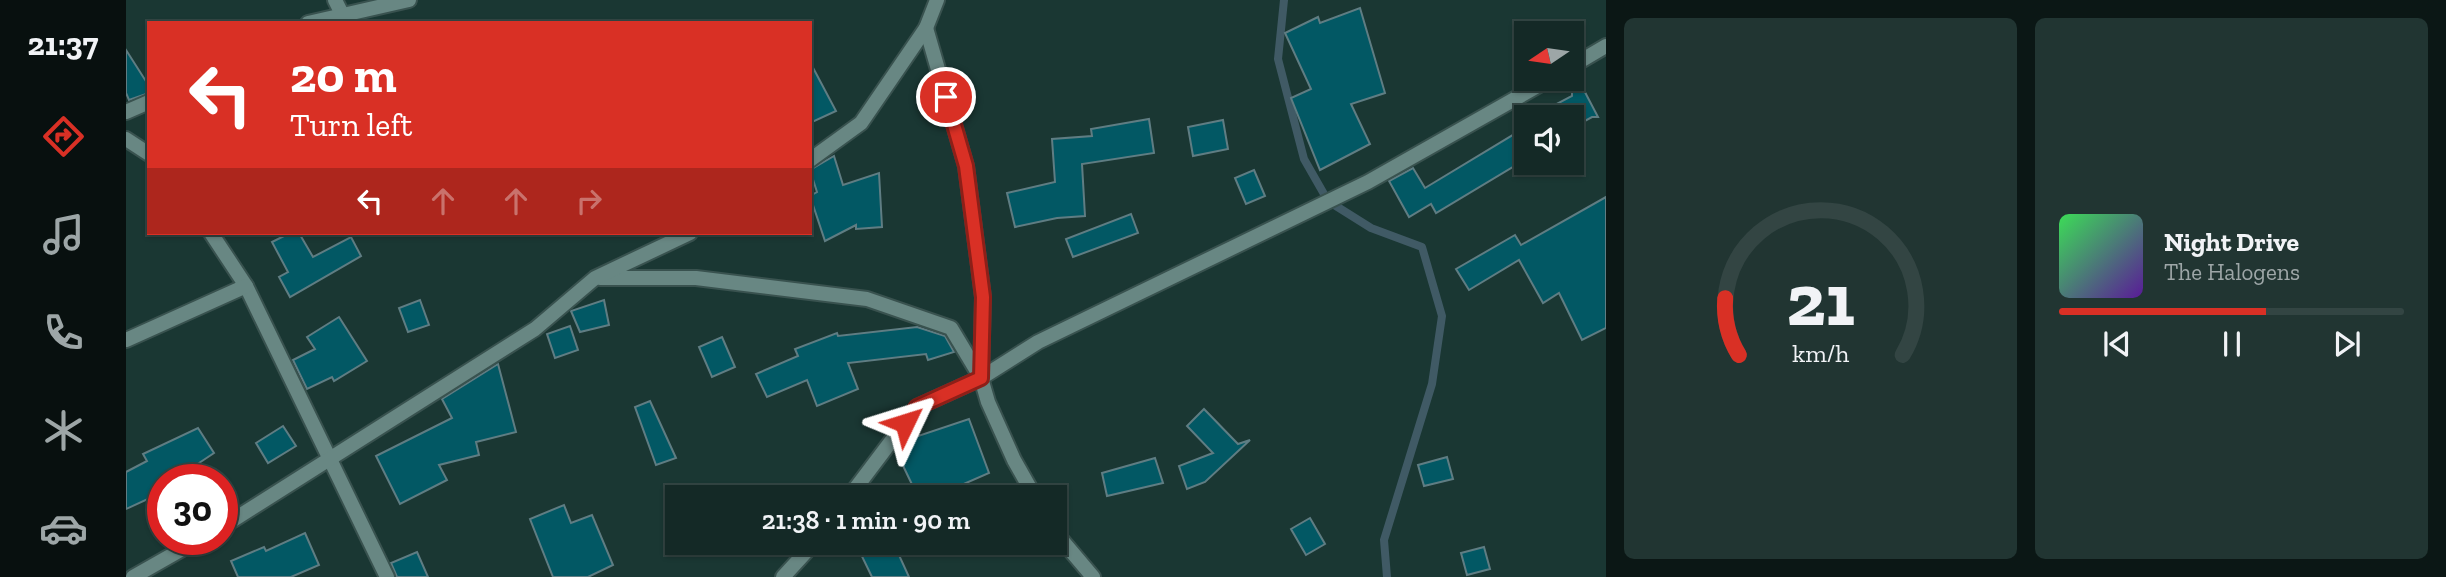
<!DOCTYPE html>
<meta charset="utf-8">
<style>
body{margin:0;font-family:"Zilla Slab",serif;background:#213532;color:#f1f3f6;height:100vh;display:flex;flex-direction:column;font-size:26px;white-space:nowrap}
*{box-sizing:border-box;margin:0}
p{font-size:23px;color:#9da6a7}
.icon{flex:none;width:38px;height:38px;fill:none;stroke:currentColor;stroke-width:2;stroke-linecap:round;stroke-linejoin:round}
.map{position:relative;flex:1;overflow:hidden}
.details{display:flex;flex-direction:column;gap:18px;padding:18px;background:#0b1715;width:840px}
.details>*{flex:none}
.hud{position:absolute;left:21px;top:21px;width:665px;height:214px;border-radius:0px;box-shadow:0 2px 5px #0004,0 0 0 2px #334543;background:#d93025;color:#fff;overflow:hidden}
.needle{width:46px;rotate:257deg}
.tools{position:absolute;left:1388px;top:21px;display:grid;gap:14px}
.tools a{display:grid;place-items:center;width:70px;height:70px;border-radius:0px;background:#142926;box-shadow:0 2px 5px #0004,0 0 0 2px #334543;font-size:35px}
.speed{position:absolute;left:21px;top:464px;display:flex;gap:14px;font-size:35px;font-weight:700;text-align:center}
.speed>*{display:grid;place-content:center;width:91px;height:91px;border-radius:50%;background:#142926;box-shadow:0 2px 5px #0004,0 0 0 2px #334543;line-height:1}
.speed .limit{border:10px solid #d22;background:#fff;color:#111}
.pin{position:absolute;display:grid;place-items:center;width:60px;height:60px;color:#fff;margin:-30px;border:4px solid #fff;border-radius:50%;box-shadow:0 2px 7px #0007}
.me{position:absolute;width:77px;margin:-38px;rotate:49deg;stroke-linejoin:round;filter:drop-shadow(0 0 5px #0008)}
.turn{display:flex;align-items:center;gap:24px;height:147px;padding:0 28px;font-size:32px}
.turn .icon{width:91px;height:91px;stroke-width:2.5}
.turn b{display:block;font-size:49px;line-height:60px}
.lanes{display:flex;align-items:center;height:66px;padding:0 28px;background:#0003;justify-content:center;gap:35px;direction:ltr}
.lanes .off{opacity:.35}
.details .widget{flex:1;display:flex;flex-direction:column;justify-content:center;gap:10px;min-width:0;padding:0 24px;border-radius:10px;background:#213532}
.details .dial{align-items:center;gap:0}
.dial svg{height:182px;overflow:visible;fill:none;stroke:#334543;stroke-width:7;stroke-linecap:round;text-anchor:middle}
.dial text{fill:#f1f3f6;stroke:none}
.song{display:flex;align-items:center;gap:21px}
.cover{width:84px;height:84px;border-radius:10px;background:linear-gradient(135deg,hsl(130 70% 55%),hsl(270 70% 35%))}
.played{height:7px;border-radius:4px;background:linear-gradient(90deg,#d93025 60%,#334543 60%)}
.keys{display:flex;justify-content:space-around;direction:ltr}
.details .tiles{flex:1;display:grid;gap:18px;grid-template-columns:repeat(2,1fr)}
.trip{position:absolute;left:539px;top:485px;width:402px;height:70px;border-radius:0px;background:#142926;box-shadow:0 2px 5px #0004,0 0 0 2px #334543;font-weight:600;line-height:70px;text-align:center}
main{display:flex;flex:1;min-height:0}
.tabs{display:flex;flex-direction:column;width:126px;justify-content:space-around;align-items:center;background:#08100f;color:#9da6a7}
.tabs .icon{width:49px;height:49px}
.tabs .selected{color:#d93025}
.tabs b{font-size:32px;color:#f1f3f6}
.map>svg:first-child{display:block}
.lines{fill:none;stroke-linecap:round;stroke-linejoin:round}
.stream{stroke:#405a65;stroke-width:8}
.building{fill:#025864;stroke:#5f7d83;stroke-width:2}
.minor-casing{stroke:#39524f;stroke-width:18}
.minor{stroke:#688783;stroke-width:14}
.route-casing{stroke:#8d1f18;stroke-width:18}
.route{stroke:#d93025;stroke-width:12}
</style>
<main>
<nav class="tabs">
<b>21:37</b>
<svg class="icon selected" aria-label="directions" viewBox="0 0 24 24"><path d="M12 3l9 9-9 9-9-9zM9 14v-3h6M13 9l2 2-2 2"/></svg>
<svg class="icon" aria-label="music" viewBox="0 0 24 24"><path d="M9 18V5l10-2v13"/><circle cx="6" cy="18" r="3"/><circle cx="16" cy="16" r="3"/></svg>
<svg class="icon" aria-label="phone" viewBox="0 0 24 24"><path d="M5 4h4l2 5-3 2q2 4 5 5l2-3 5 2v4C11 20 4 13 5 4z"/></svg>
<svg class="icon" aria-label="climate" viewBox="0 0 24 24"><path d="M12 3v18M4 7l16 10M4 17L20 7"/></svg>
<svg class="icon" aria-label="car" viewBox="0 0 24 24"><path d="M5 17H2v-5l4-1 3-4h7l3 4 3 1v5h-3M9 17h6M6 11h13"/><circle cx="7" cy="17" r="2"/><circle cx="17" cy="17" r="2"/></svg>
</nav>
<div class="map">
<svg width="1480" height="577" viewBox="0 0 1480 577">
<rect width="100%" height="100%" fill="#1a3733"/>
<g class="lines">
<!-- stream -->
<path class="stream" d="M1158,0L1152,59L1178,159L1202,201L1245,228L1296,247L1316,316L1306,384L1258,540L1261,577"/>
</g>
<!-- building -->
<g class="building">
<path d="M1234,8L1259,93L1225,104L1244,144L1194,170L1165,98L1185,89L1159,33L1192,17L1194,23Z"/>
<path d="M0,50L23,86V93L3,100L0,93Z"/>
<path d="M684,62L710,111L684,123Z"/>
<path d="M1450,75L1472,117H1466L1446,128V117H1406L1446,96V76Z"/>
<path d="M1023,119L1028,153L956,164L959,216L931,218L889,227L881,193L929,182L926,139L966,136L965,129Z"/>
<path d="M1097,120L1102,149L1067,156L1062,127Z"/>
<path d="M1400,127V159L1310,213L1305,204L1283,217L1263,181L1287,168L1299,188Z"/>
<path d="M708,156L717,185L753,173L756,227L730,229V225L699,241L684,196L691,192L684,170Z"/>
<path d="M1128,170L1139,196L1120,204L1109,178Z"/>
<path d="M1480,197V328L1456,340L1433,293L1417,303L1393,260L1343,290L1330,269L1389,235L1395,245Z"/>
<path d="M1005,214L1012,233L947,257L940,239Z"/>
<path d="M164,233H173L187,257L225,237L235,256L164,297L153,277L162,272L146,242Z"/>
<path d="M294,300L303,325L282,332L273,308Z"/>
<path d="M478,300L483,325L454,332L445,311Z"/>
<path d="M213,317L241,361L208,381L206,377L181,389L167,360L189,349L181,337Z"/>
<path d="M444,326L452,350L429,358L421,334Z"/>
<path d="M791,327L819,336L828,352L802,360L800,354L722,363L732,389L691,406L681,380L641,397L630,374L672,356L669,349L711,333L712,336Z"/>
<path d="M596,337L609,367L586,377L573,347Z"/>
<path d="M372,364L390,432L350,442L353,455L313,465L321,480L274,504L250,456L326,418L316,399Z"/>
<path d="M524,401L550,458L530,465L509,407Z"/>
<path d="M1078,409L1112,444L1124,440L1079,482L1061,489L1053,466L1087,453L1061,426Z"/>
<path d="M843,419L863,473L808,497H792L770,451L777,441Z"/>
<path d="M157,426L170,446L142,463L130,443Z"/>
<path d="M72,428L88,453L67,467L73,480H37V492L0,509V472L21,461L17,454Z"/>
<path d="M1321,457L1327,479L1298,486L1292,465Z"/>
<path d="M1029,458L1037,483L981,496L976,473Z"/>
<path d="M438,505L445,523L466,515L487,565L462,577H427L404,519Z"/>
<path d="M1184,518L1199,544L1180,555L1165,529Z"/>
<path d="M179,533L193,565L165,577H112L105,561L138,547L140,551Z"/>
<path d="M729,542H767L783,577H746Z"/>
<path d="M1358,547L1364,569L1341,575L1335,553Z"/>
<path d="M291,552L302,577H271L265,563Z"/>
</g>
<g class="lines">
<!-- minor casing -->
<g class="minor-casing">
<g id="minor">
<path d="M209,0L217,16"/>
<path d="M182,23L283,0"/>
<path d="M800,28L840,166L857,297L855,376"/>
<path d="M1446,66L1480,46"/>
<path d="M0,112L23,102"/>
<path d="M0,139L23,154"/>
<path d="M684,160L735,123L800,28L811,0"/>
<path d="M85,233L120,286L261,577"/>
<path d="M474,278H570L741,299L825,328L855,378L862,402L888,460L909,497"/>
<path d="M0,340L120,286"/>
<path d="M723,497L791,407L855,378L912,342L1242,182L1424,79"/>
<path d="M96,527L409,329L469,278L564,233"/>
<path d="M929,532L967,577"/>
<path d="M7,577L74,539"/>
<path d="M657,577L689,542"/>
</g>
</g>
<!-- minor -->
<use href="#minor" class="minor"/>
</g>
<g class="lines">
<!-- route casing -->
<g class="route-casing">
<path id="route" d="M779,423L791,407L855,378L857,297L840,166L820,97"/>
</g>
<!-- route -->
<use href="#route" class="route"/>
</g>
</svg>
<div class="tools">
<a><svg class="needle" viewBox="-14 -14 28 28"><path d="M0-13l5 13h-10z" fill="#e53935"/><path d="M0 13l5-13h-10z" fill="#9da6a7"/></svg></a>
<a><svg class="icon" aria-label="sound" viewBox="0 0 24 24"><path d="M4 9h4l5-4v14l-5-4H4zM17 9q2 3 0 6"/></svg></a>
</div>
<div class="speed"><div class="limit">30</div></div>
<div class="pin" style="left:820px;top:97px;background:#d93025"><svg class="icon" aria-label="arrive" viewBox="0 0 24 24"><path d="M6 21V4h12l-3 4 3 4H6"/></svg></div>
<svg class="me" style="left:779px;top:423px" viewBox="-20 -20 40 40"><path d="M0-17L14 15 0 8-14 15z" fill="#d93025" stroke="#fff" stroke-width="4"/></svg>
<div class="trip">21:38 · 1 min · 90 m</div>
<div class="hud">
<div class="turn"><svg class="icon" aria-label="left" viewBox="0 0 24 24"><path d="M17 20v-9H6M10 6l-5 5 5 5"/></svg><div><b>20 m</b>Turn left</div></div>
<div class="lanes"><svg class="icon" aria-label="left" viewBox="0 0 24 24"><path d="M17 20v-9H6M10 6l-5 5 5 5"/></svg><svg class="icon off" aria-label="ahead" viewBox="0 0 24 24"><path d="M12 20V5M6 11l6-6 6 6"/></svg><svg class="icon off" aria-label="ahead" viewBox="0 0 24 24"><path d="M12 20V5M6 11l6-6 6 6"/></svg><svg class="icon off" aria-label="right" viewBox="0 0 24 24"><path d="M7 20v-9h11M14 6l5 5-5 5"/></svg></div>
</div>
</div>
<section class="details">
<div class="tiles">
<div class="widget dial"><svg viewBox="0 0 100 80">
<path d="M14 69A42 42 0 1 1 86 69"/>
<path d="M14 69A42 42 0 0 1 8 44" stroke="#d93025"/>
<text x="50" y="56" font-size="32" font-weight="700">21</text>
<text x="50" y="72" font-size="11">km/h</text>
</svg></div>
<div class="widget">
<div class="song"><i class="cover"></i><div><b>Night Drive</b><p>The Halogens</p></div></div>
<div class="played"></div>
<div class="keys"><svg class="icon" aria-label="previous" viewBox="0 0 24 24"><path d="M18 5L8 12l10 7zM5 5v14"/></svg><svg class="icon" aria-label="pause" viewBox="0 0 24 24"><path d="M8 5v14M16 5v14"/></svg><svg class="icon" aria-label="next" viewBox="0 0 24 24"><path d="M6 5l10 7-10 7zM19 5v14"/></svg></div>
</div>
</div>
</section>
</main>
